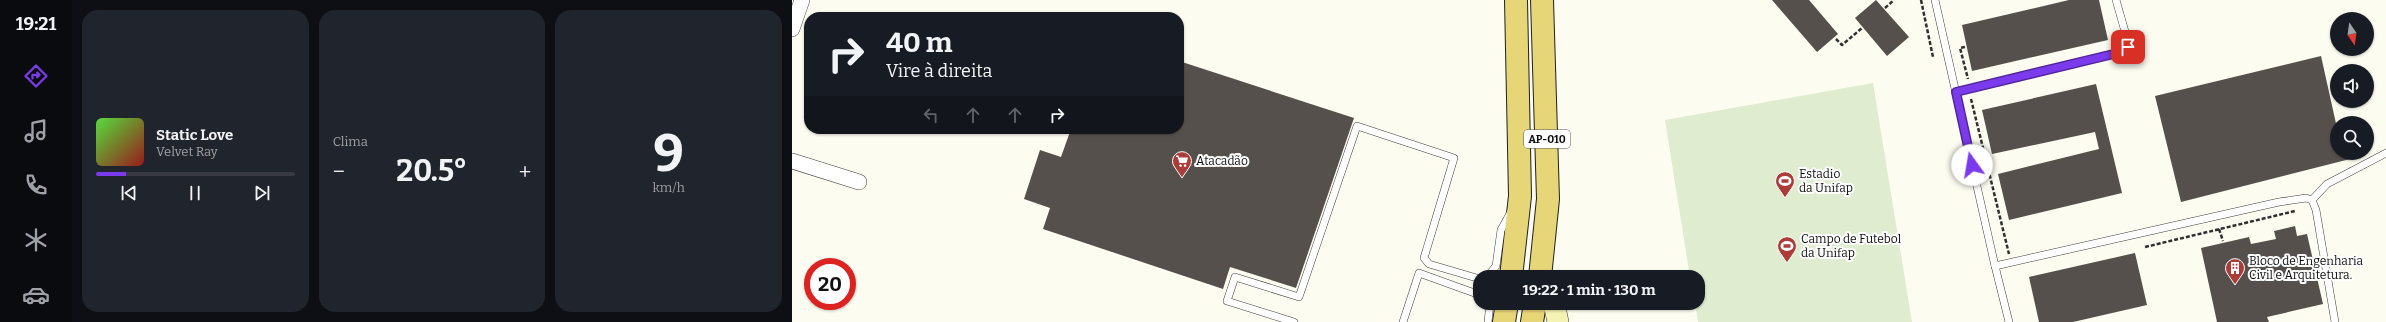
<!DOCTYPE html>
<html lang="pt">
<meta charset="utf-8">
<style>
body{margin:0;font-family:Bitter,serif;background:#20242c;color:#f1f3f6;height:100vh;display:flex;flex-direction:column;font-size:15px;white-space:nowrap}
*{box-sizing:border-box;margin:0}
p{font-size:13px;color:#9ea1a6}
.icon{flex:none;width:22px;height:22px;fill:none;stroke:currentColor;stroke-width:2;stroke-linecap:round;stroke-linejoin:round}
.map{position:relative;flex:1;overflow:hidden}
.sheet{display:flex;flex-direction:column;gap:10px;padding:10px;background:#0d0f14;width:720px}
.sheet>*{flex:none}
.hud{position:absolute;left:12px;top:12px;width:380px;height:122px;border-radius:16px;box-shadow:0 1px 3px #0004;background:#171b24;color:#f1f3f6;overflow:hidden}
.needle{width:26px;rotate:167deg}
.tools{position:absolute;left:1538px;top:12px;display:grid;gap:8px}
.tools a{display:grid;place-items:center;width:44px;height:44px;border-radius:50%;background:#171b24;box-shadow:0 1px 3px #0004;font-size:20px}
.speed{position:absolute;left:12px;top:258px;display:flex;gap:8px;font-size:20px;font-weight:700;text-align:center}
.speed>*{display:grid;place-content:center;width:52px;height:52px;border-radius:50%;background:#171b24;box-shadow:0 1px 3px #0004;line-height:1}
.speed .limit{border:6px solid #d22;background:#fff;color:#111}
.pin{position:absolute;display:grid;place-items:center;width:34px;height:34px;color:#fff;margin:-17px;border-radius:8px;box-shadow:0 2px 6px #0006}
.me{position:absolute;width:44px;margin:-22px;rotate:347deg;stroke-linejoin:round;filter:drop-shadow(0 0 3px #0008)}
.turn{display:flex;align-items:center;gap:14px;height:84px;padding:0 16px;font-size:18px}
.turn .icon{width:52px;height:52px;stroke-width:2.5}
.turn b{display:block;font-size:28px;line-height:34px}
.lanes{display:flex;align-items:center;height:38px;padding:0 16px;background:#0003;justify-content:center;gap:20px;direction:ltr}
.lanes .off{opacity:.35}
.big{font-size:30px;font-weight:700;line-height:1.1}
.sheet .card{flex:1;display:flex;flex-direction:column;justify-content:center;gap:6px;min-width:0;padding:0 14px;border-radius:16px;background:#20242c}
.sheet .dial{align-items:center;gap:0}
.dial b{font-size:52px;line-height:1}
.song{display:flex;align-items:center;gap:12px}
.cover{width:48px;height:48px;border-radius:6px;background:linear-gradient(135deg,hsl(110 70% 55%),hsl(0 70% 35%))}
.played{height:4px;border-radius:2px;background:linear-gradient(90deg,#7c3aed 15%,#363941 15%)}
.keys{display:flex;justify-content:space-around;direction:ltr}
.heat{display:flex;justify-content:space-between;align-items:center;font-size:22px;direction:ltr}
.sheet .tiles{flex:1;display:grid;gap:10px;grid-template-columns:repeat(3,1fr)}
.trip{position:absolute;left:681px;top:270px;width:232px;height:40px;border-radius:16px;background:#171b24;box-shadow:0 1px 3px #0004;font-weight:700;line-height:40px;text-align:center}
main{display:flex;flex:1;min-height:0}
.dock{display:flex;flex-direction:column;width:72px;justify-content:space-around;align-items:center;background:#090b0e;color:#9ea1a6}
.dock .icon{width:28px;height:28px}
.dock .selected{color:#7c3aed}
.dock b{font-size:18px;color:#f1f3f6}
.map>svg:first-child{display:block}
.pitch{fill:#dfeccf}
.building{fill:#55504c}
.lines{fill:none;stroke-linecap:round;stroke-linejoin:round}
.lane-casing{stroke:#414141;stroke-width:8}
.street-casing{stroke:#414141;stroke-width:16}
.secondary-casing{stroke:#303030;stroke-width:22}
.primary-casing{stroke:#1f1f1f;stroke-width:24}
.path{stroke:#303030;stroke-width:2.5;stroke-dasharray:4 2;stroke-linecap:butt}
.lane{stroke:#fff;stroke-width:7}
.street{stroke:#fff;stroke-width:15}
.secondary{stroke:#f5f3b4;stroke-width:21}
.primary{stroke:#e7d677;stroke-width:22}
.route-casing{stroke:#51269a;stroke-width:10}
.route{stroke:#7c3aed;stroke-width:7}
.labels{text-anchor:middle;stroke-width:4;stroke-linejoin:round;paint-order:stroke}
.shield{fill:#fff;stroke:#565656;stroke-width:1}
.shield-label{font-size:11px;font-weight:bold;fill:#0e0e0e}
.poi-label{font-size:12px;fill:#0e0e0e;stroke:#fff;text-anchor:start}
</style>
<main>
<nav class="dock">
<b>19:21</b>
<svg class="icon selected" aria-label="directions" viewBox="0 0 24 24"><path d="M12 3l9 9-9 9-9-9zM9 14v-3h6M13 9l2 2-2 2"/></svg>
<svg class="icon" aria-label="music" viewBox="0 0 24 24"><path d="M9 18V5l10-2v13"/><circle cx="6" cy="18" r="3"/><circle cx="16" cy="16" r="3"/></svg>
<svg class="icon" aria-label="phone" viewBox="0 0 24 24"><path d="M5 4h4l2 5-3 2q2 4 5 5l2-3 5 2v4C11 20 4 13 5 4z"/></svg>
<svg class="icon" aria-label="climate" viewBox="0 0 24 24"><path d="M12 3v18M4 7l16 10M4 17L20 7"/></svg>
<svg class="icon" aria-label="car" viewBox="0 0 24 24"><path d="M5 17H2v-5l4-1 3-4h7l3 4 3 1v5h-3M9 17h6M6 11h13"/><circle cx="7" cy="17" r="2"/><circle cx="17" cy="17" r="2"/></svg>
</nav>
<section class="sheet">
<div class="tiles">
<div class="card">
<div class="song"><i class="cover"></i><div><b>Static Love</b><p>Velvet Ray</p></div></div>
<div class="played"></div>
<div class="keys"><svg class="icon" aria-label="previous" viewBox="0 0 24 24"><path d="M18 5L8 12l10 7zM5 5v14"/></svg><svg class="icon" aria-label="pause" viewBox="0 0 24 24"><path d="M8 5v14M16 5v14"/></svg><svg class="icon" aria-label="next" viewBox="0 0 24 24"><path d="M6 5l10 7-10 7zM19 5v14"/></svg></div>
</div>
<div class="card"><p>Clima</p>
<div class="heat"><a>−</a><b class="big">20.5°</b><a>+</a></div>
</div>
<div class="card dial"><b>9</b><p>km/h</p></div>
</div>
</section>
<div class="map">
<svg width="1594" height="322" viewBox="0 0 1594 322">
<rect width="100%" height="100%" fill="#fdfcf1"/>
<!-- pitch -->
<path class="pitch" d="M1081,83L1120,322H906L903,303H906V277H898L873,120Z"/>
<!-- building -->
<g class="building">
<path d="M980,0H1017L1046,34L1025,52Z"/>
<path d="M1084,0L1117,37L1095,56L1063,18Z"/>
<path d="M1277,0H1307L1316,40L1180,71L1170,25Z"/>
<path d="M1529,56L1545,128V153H1566V157L1389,202L1363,96Z"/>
<path d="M387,61L562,118L504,288L438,267L431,289L251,229L258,208L232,199L248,150L269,157L279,129H387Z"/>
<path d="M1304,84L1330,193L1217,220L1206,174L1307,149L1303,132L1200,154L1190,110Z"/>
<path d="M1503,226L1505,236L1515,234L1531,304L1475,317L1477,322H1425L1409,248L1457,237L1459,244L1484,239L1482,231Z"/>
<path d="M1343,253L1355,305L1281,322H1247L1237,277Z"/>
</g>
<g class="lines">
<!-- lane casing -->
<g class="lane-casing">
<g id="lane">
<path d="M1143,0L1203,266"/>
<path d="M1164,92L1333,51L1336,42L1324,0"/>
<path d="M1520,200L1535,184L1594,153"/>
<path d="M695,277L704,266L709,230L720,210"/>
<path d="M502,322L435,301L443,277L507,297L565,126L662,158L632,258L637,264L688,279"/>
<path d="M611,322L627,273L688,295"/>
<path d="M696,322L698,303"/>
<path d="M1217,322L1203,266L1487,202L1514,198L1520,200L1524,210L1543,322"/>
</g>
</g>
<!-- street casing -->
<g class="street-casing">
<g id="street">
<path d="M0,29L10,0"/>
<path d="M0,161L67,182"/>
</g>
</g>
<!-- secondary casing -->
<g class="secondary-casing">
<path id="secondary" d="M762,303L766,322"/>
</g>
<!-- primary casing -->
<g class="primary-casing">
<g id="primary">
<path d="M719,277L728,196L724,0"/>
<path d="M748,277L756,199L750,0"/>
<path d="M712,322L715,303"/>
<path d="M740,322L743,303"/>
</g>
</g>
<!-- path -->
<g class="path">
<path d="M1129,0L1141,57"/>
<path d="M1093,8L1102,0"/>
<path d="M1044,39L1050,45L1070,28"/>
<path d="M1173,47L1168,48L1176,79"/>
<path d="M1179,99L1217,254"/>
<path d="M1427,229L1431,241"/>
<path d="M1353,247L1503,211"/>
</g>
<!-- lane -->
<use href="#lane" class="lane"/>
<!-- street -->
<use href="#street" class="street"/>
<!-- secondary -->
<use href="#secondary" class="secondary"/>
<!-- primary -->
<use href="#primary" class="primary"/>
</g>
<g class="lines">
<!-- route casing -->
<g class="route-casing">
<path id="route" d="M1180,165L1164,92L1334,51L1336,47"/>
</g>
<!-- route -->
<use href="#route" class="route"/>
</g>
<!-- icons -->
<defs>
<g id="supermarket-pin" transform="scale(1)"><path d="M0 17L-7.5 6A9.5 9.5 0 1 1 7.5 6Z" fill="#ac3c37" stroke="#fff"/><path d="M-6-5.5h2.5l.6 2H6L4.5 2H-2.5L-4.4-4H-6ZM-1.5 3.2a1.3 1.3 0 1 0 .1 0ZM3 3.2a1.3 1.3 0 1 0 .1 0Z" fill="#fff"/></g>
<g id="stadium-pin" transform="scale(1)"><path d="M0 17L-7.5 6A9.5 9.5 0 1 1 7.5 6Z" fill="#ac3c37" stroke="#fff"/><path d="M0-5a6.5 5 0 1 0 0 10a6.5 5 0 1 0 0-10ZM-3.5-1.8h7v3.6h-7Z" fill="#fff"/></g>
<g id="building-pin" transform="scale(1)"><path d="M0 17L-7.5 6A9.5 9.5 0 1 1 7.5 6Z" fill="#ac3c37" stroke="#fff"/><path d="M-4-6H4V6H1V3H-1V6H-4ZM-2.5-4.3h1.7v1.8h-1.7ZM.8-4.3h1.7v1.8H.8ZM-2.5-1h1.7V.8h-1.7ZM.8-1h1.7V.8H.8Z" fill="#fff"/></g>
</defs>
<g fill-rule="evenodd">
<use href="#supermarket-pin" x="390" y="161"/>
<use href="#stadium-pin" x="993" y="181"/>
<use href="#stadium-pin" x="995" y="246"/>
<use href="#building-pin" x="1443" y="268"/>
</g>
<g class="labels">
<!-- shield labels -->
<rect class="shield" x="732" y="130" width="46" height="18" rx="3"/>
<g class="shield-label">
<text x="755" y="143">AP-010</text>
</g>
<!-- poi labels -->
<g class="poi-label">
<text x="404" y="165">Atacadão</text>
<text x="1007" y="178">Estadio<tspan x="1007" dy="14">da Unifap</tspan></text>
<text x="1009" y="243">Campo de Futebol<tspan x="1009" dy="14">da Unifap</tspan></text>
<text x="1457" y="265">Bloco de Engenharia<tspan x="1457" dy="14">Civil e Arquitetura.</tspan></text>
</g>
</g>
</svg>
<div class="tools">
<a><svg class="needle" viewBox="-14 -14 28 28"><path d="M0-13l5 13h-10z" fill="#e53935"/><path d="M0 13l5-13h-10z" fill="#9ea1a6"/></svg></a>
<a><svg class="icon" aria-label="sound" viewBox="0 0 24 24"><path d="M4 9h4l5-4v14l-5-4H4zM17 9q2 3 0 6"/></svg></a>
<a><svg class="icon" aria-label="search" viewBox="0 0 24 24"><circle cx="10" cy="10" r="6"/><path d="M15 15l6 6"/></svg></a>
</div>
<div class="speed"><div class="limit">20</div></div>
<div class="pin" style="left:1336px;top:47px;background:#d93025"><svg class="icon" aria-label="arrive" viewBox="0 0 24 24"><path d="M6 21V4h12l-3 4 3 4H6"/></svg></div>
<svg class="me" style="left:1180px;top:165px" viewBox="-20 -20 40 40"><circle r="19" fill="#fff"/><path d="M0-13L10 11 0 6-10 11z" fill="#7c3aed"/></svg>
<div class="trip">19:22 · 1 min · 130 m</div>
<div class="hud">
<div class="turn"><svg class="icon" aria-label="right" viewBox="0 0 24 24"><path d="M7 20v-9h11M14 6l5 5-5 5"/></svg><div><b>40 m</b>Vire à direita</div></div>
<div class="lanes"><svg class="icon off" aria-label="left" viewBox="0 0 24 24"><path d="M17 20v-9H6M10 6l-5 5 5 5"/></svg><svg class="icon off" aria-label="ahead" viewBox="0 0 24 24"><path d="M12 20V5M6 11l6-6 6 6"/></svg><svg class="icon off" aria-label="ahead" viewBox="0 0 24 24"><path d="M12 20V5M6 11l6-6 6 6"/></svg><svg class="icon" aria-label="right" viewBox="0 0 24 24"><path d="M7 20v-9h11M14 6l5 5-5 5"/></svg></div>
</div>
</div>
</main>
